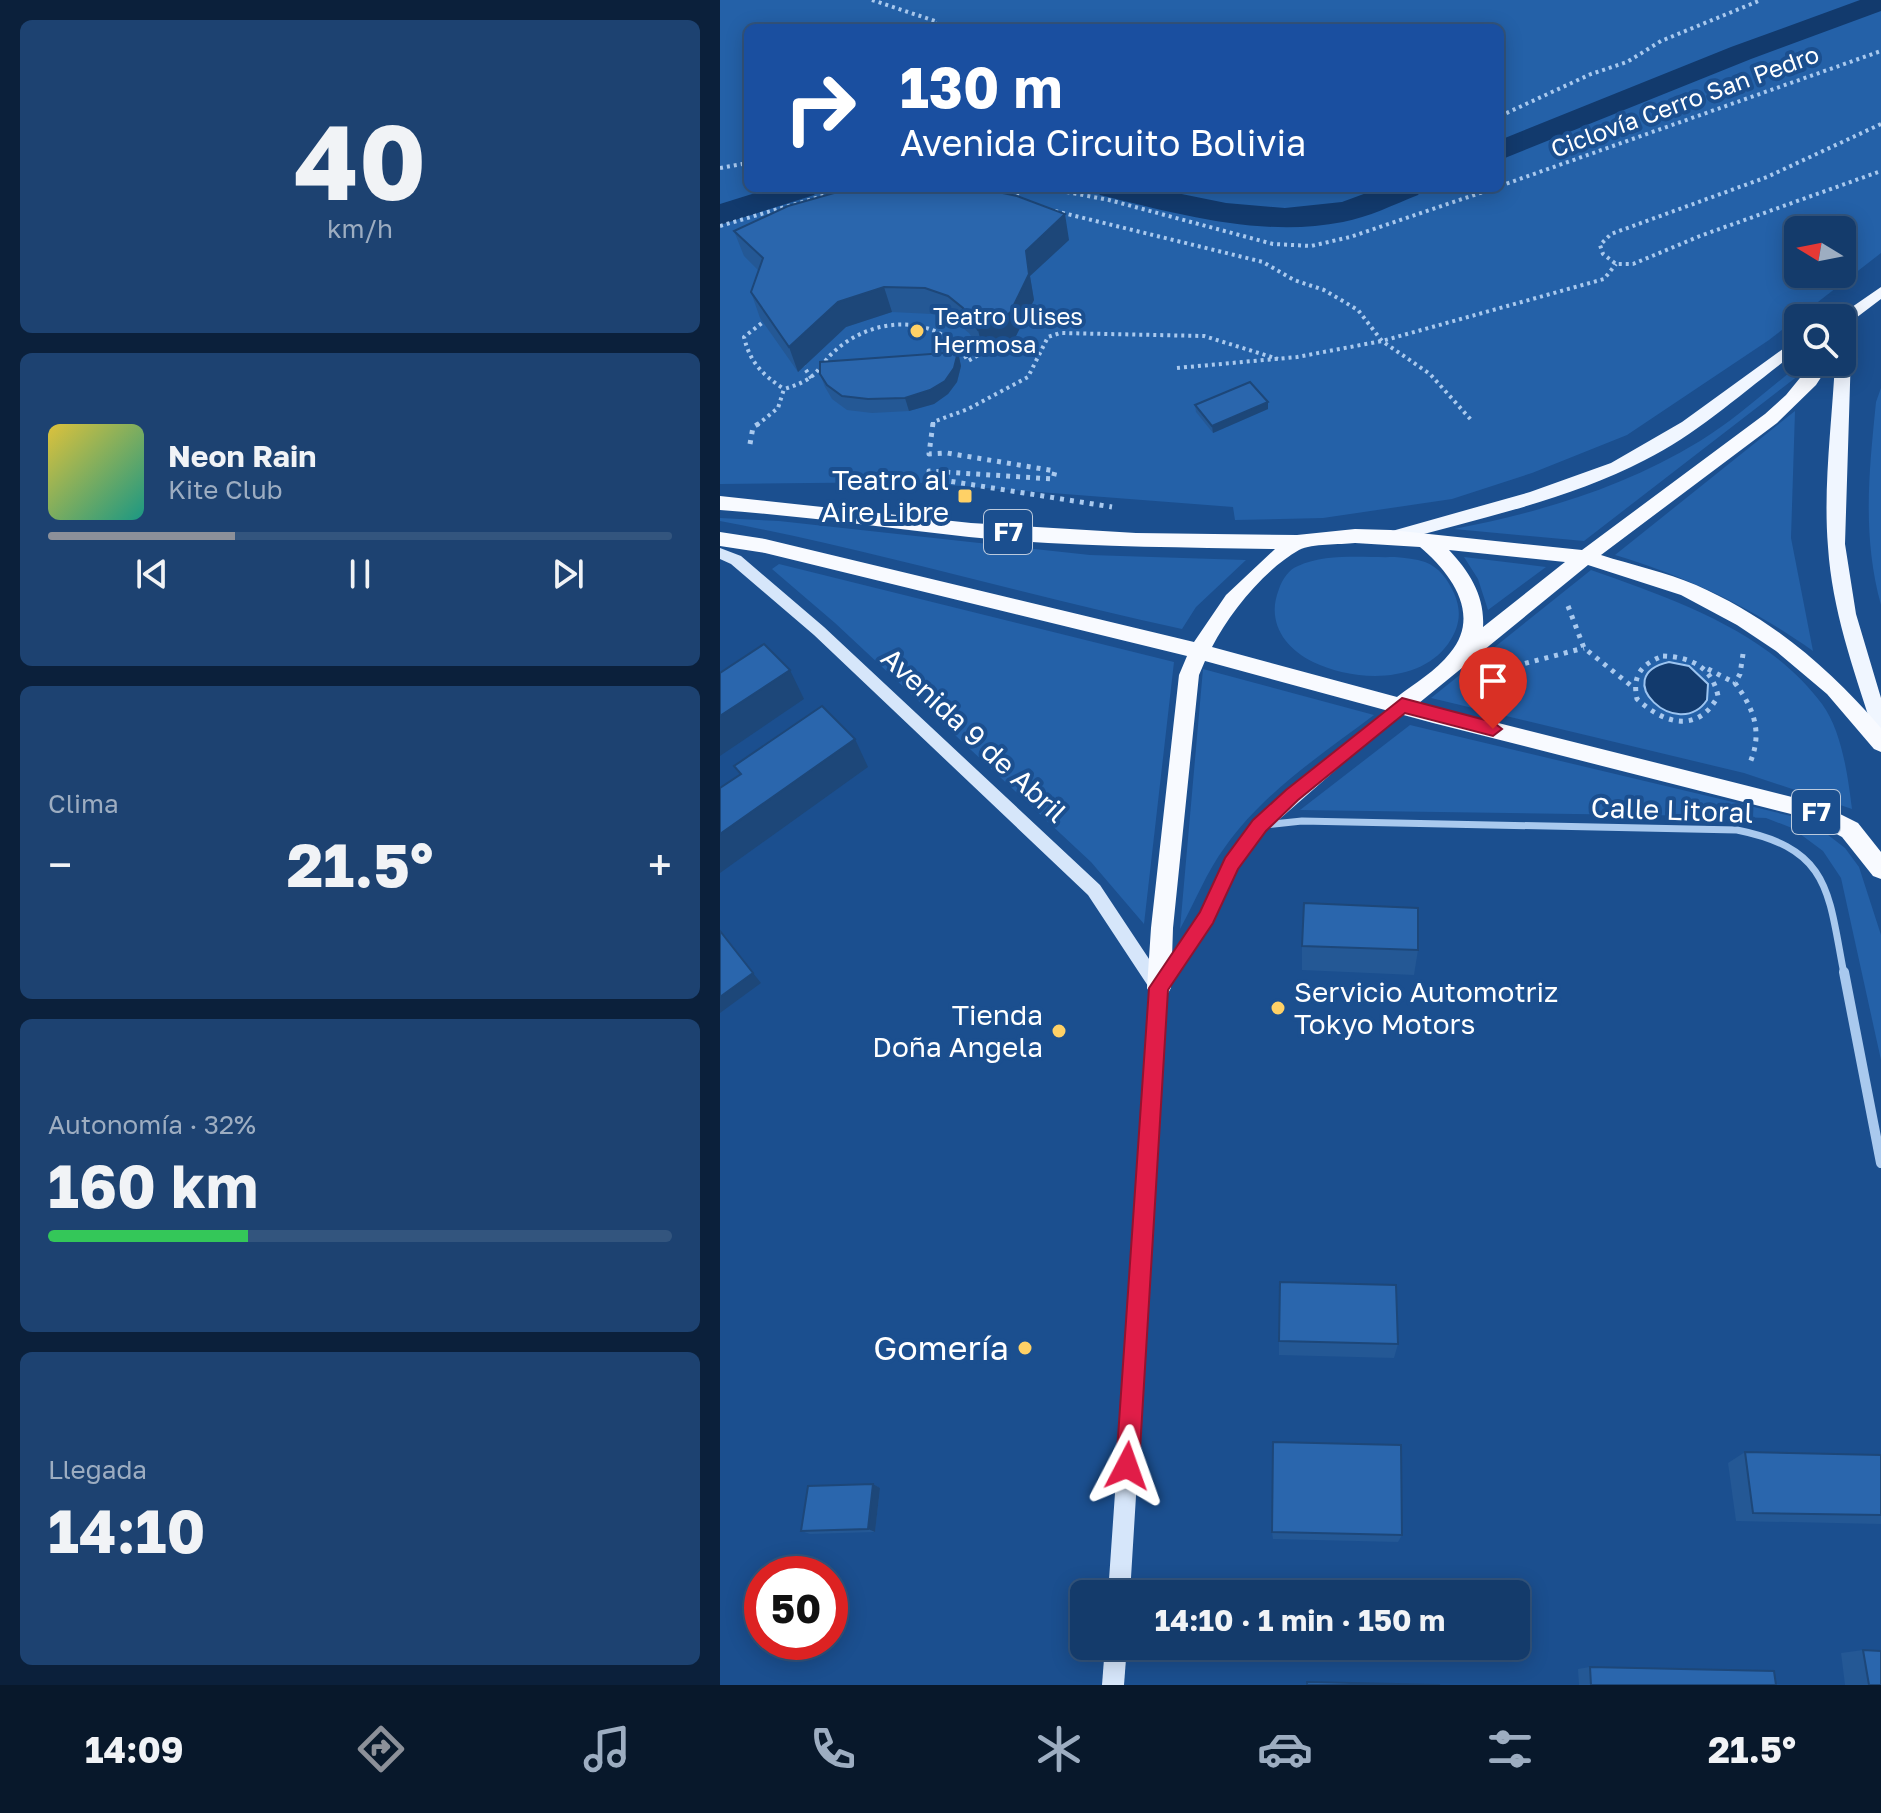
<!DOCTYPE html>
<html lang="es">
<meta charset="utf-8">
<style>
body{margin:0;font-family:"Golos Text",sans-serif;background:#1d4271;color:#f1f3f6;height:100vh;display:flex;flex-direction:column;font-size:30px;white-space:nowrap}
*{box-sizing:border-box;margin:0}
p{font-size:26px;color:#9dadc1}
.icon{flex:none;width:44px;height:44px;fill:none;stroke:currentColor;stroke-width:2;stroke-linecap:round;stroke-linejoin:round}
.map{position:relative;flex:1;overflow:hidden}
.panel{display:flex;flex-direction:column;gap:20px;padding:20px;background:#0b203b;width:720px}
.panel>*{flex:none}
.hud{position:absolute;left:24px;top:24px;width:760px;height:168px;border-radius:12px;box-shadow:0 4px 20px #0003,0 0 0 2px #33557e;background:#1a4fa0;color:#fff;overflow:hidden}
.needle{width:52px;rotate:280deg}
.controls{position:absolute;left:1064px;top:216px;display:grid;gap:16px}
.controls a{display:grid;place-items:center;width:72px;height:72px;border-radius:12px;background:#143b6b;box-shadow:0 4px 20px #0003,0 0 0 2px #33557e;font-size:40px}
.speed{position:absolute;left:24px;top:1556px;display:flex;gap:16px;font-size:40px;font-weight:700;text-align:center}
.speed>*{display:grid;place-content:center;width:104px;height:104px;border-radius:50%;background:#143b6b;box-shadow:0 4px 20px #0003,0 0 0 2px #33557e;line-height:1}
.speed .limit{border:12px solid #d22;background:#fff;color:#111}
.pin{position:absolute;display:grid;place-items:center;width:68px;height:68px;color:#fff;margin:-82px -34px;border-radius:50% 50% 50% 0;rotate:-45deg;box-shadow:0 0 8px #0007}
.pin .icon{rotate:45deg}
.me{position:absolute;width:88px;margin:-44px;rotate:4deg;stroke-linejoin:round;filter:drop-shadow(0 0 6px #0008)}
.turn{display:flex;align-items:center;gap:28px;height:168px;padding:0 24px;font-size:36px}
.turn .icon{width:104px;height:104px;stroke-width:2.5}
.turn b{display:block;font-size:56px;line-height:68px}
.big{font-size:60px;font-weight:700;line-height:1.1}
.panel .card{flex:1;display:flex;flex-direction:column;justify-content:center;gap:12px;min-width:0;padding:0 28px;border-radius:12px;background:#1d4271}
.panel .dial{align-items:center;gap:0}
.dial b{font-size:104px;line-height:1}
.song{display:flex;align-items:center;gap:24px}
.cover{width:96px;height:96px;border-radius:12px;background:linear-gradient(135deg,hsl(50 70% 55%),hsl(170 70% 35%))}
.played{height:8px;border-radius:4px;background:linear-gradient(90deg,#8c9099 30%,#33557e 30%)}
.keys{display:flex;justify-content:space-around;direction:ltr}
.heat{display:flex;justify-content:space-between;align-items:center;font-size:44px;direction:ltr}
.charge{height:12px;border-radius:6px;background:linear-gradient(90deg,#34c759 32%,#33557e 0)}
.trip{position:absolute;left:350px;top:1580px;width:460px;height:80px;border-radius:12px;background:#143b6b;box-shadow:0 4px 20px #0003,0 0 0 2px #33557e;font-weight:700;line-height:80px;text-align:center}
.tab-bar{display:flex;height:128px;justify-content:space-around;align-items:center;background:#08182b;color:#9dadc1}
.tab-bar .icon{width:56px;height:56px}
.tab-bar .active{color:#8c9099}
.tab-bar b{font-size:36px;color:#f1f3f6}
main{display:flex;flex:1;min-height:0}
.map>svg:first-child{display:block}
.green{fill:#2461a8;fill-rule:evenodd}
.water{fill:#123a6d;stroke:#9cc4f0;stroke-width:2}
.lines{fill:none;stroke-linecap:round;stroke-linejoin:round}
.canal{fill:#123a6d;fill-rule:evenodd}
.path-far1{stroke:#a9c9ee;stroke-width:4;stroke-dasharray:3 4;stroke-linecap:butt}
.path{stroke:#a9c9ee;stroke-width:5;stroke-dasharray:4 6;stroke-linecap:butt}
.minor-far1{stroke:#a9c9ee;stroke-width:7}
.minor{stroke:#a9c9ee;stroke-width:10}
.secondary{fill:#d6e6fa;fill-rule:evenodd}
.primary{fill:#f0f6ff;fill-rule:evenodd}
.trunk{fill:#f8faff;fill-rule:evenodd}
.wall{fill:#245895}
.shaded-wall{fill:#1d4779}
.building{fill:#2a66ad;stroke:#1d4779;stroke-width:2}
.route{fill:#e11d48;stroke:#92132f;stroke-width:2}
.poi-dot{fill:#ffd166;stroke:#1b4f8f;stroke-width:3}
.labels{text-anchor:middle;stroke-width:8;stroke-linejoin:round;paint-order:stroke}
.far-street-label{font-size:24px;fill:#fff;stroke:#1b4f8f}
.far-poi-label{font-size:24px;fill:#fff;stroke:#1b4f8f;text-anchor:start}
.shield{fill:#1b4f8f;stroke:#bbcadd;stroke-width:2}
.shield-label{font-size:26px;font-weight:bold;fill:#fff}
.poi-label{font-size:28px;fill:#fff;stroke:#1b4f8f;text-anchor:end}
.street-label{font-size:28px;fill:#fff;stroke:#1b4f8f}
.near-poi-label{font-size:34px;fill:#fff;stroke:#1b4f8f;text-anchor:end}
</style>
<main>
<section class="panel">
<div class="card dial"><b>40</b><p>km/h</p></div>
<div class="card">
<div class="song"><i class="cover"></i><div><b>Neon Rain</b><p>Kite Club</p></div></div>
<div class="played"></div>
<div class="keys"><svg class="icon" aria-label="previous" viewBox="0 0 24 24"><path d="M18 5L8 12l10 7zM5 5v14"/></svg><svg class="icon" aria-label="pause" viewBox="0 0 24 24"><path d="M8 5v14M16 5v14"/></svg><svg class="icon" aria-label="next" viewBox="0 0 24 24"><path d="M6 5l10 7-10 7zM19 5v14"/></svg></div>
</div>
<div class="card"><p>Clima</p>
<div class="heat"><a>−</a><b class="big">21.5°</b><a>+</a></div>
</div>
<div class="card"><p>Autonomía · 32%</p><b class="big">160 km</b><div class="charge"></div></div>
<div class="card"><p>Llegada</p><b class="big">14:10</b></div>
</section>
<div class="map">
<svg width="1161" height="1685" viewBox="0 0 1161 1685">
<rect width="100%" height="100%" fill="#1b4f8f"/>
<!-- green -->
<g class="green">
<path d="M0,0H1161V253L1049,340L907,435L812,473L732,499L603,518L515,520L513,507L189,482L0,484ZM28,28H780V188H28ZM1078,230H1122V274H1078Z"/>
<path d="M1083,362H1088L1083,372L864,541L734,529C821,512 903,488 980,441C1016,419 1049,388 1083,362Z"/>
<path d="M1161,388V605C1142,536 1149,472 1156,402Z"/>
<path d="M1075,411L1071,538L1093,651C1029,606 970,578 895,555Z"/>
<path d="M0,518L59,521L370,555L526,560L476,607L462,629C307,596 155,550 0,521Z"/>
<path d="M675,557C685,558 696,559 705,562C719,567 728,580 734,593C742,612 740,626 728,644C699,684 635,682 593,662C564,648 546,621 559,589C562,580 569,569 578,566C606,553 645,558 675,557Z"/>
<path d="M744,557L826,567L768,610L758,579Z"/>
<path d="M59,564L454,662L424,924L371,862L115,623L52,569Z"/>
<path d="M871,570C953,599 1048,631 1102,704C1122,731 1128,777 1132,809L1024,773L711,698Z"/>
<path d="M483,669L654,715C601,755 544,792 505,847C487,871 475,902 460,929Z"/>
<path d="M690,725L1071,816L1099,828L1125,848L1139,867L1161,935V1060L1121,878L1103,851L1072,828L1046,818L990,816L580,810Z"/>
</g>
<!-- water -->
<path class="water" d="M949,662L969,666L988,684L987,700C958,743 887,676 949,662Z"/>
<g class="lines">
<!-- canal -->
<g class="canal">
<path d="M1140,0H1161V11L1031,59L780,160V140L1011,47Z"/>
<path d="M51,188H99L94,195L0,225V204Z"/>
<path d="M375,188H432L506,203L565,208L622,202L660,188H703L698,195C673,205 649,217 623,222C542,238 458,214 380,195Z"/>
</g>
<!-- path-far1 -->
<g class="path-far1">
<path d="M152,0L218,22L215,28"/>
<path d="M780,116L871,74L907,62L941,41L1041,0"/>
<path d="M1161,124L1047,177L891,234L880,245L883,254L896,264H913L980,236L1161,171"/>
<path d="M0,168L28,163"/>
<path d="M780,186L1161,51"/>
<path d="M326,188L389,200L553,244L591,246L630,237L775,188"/>
<path d="M294,201L300,188"/>
<path d="M335,211L543,262L574,280L604,290L638,310L662,341L710,374L753,422"/>
<path d="M0,226L130,188"/>
<path d="M47,319L24,337C30,363 43,375 64,389"/>
<path d="M82,364L92,379"/>
<path d="M457,368L577,357L662,341L884,279L896,264"/>
<path d="M37,425L58,408L64,389C105,377 94,366 122,345C162,315 222,316 248,361L267,350"/>
<path d="M213,425V422L248,409L308,377L328,337L340,333L484,336L558,359"/>
</g>
<!-- path -->
<g class="path">
<path d="M213,423L209,454L227,453L335,471L333,479L209,471L210,478L392,507"/>
<path d="M30,444L33,427L40,423"/>
<path d="M848,606L864,648L914,688"/>
<path d="M1023,654L1020,674L1015,683C1035,710 1043,734 1029,765"/>
<path d="M943,656C971,657 992,667 998,696C978,734 944,724 917,699C912,676 921,664 943,656Z"/>
<path d="M988,669L1015,683"/>
<path d="M776,671L864,648"/>
</g>
<!-- minor-far1 -->
<path class="minor-far1" d="M544,825L582,821L1017,830C1111,849 1108,892 1124,974"/>
<!-- minor -->
<path class="minor" d="M1124,972L1161,1163"/>
<!-- secondary -->
<g class="secondary">
<path d="M0,548L21,556L104,627L380,885L439,974L480,912L506,859L534,821L677,701L682,699L690,705L546,831L518,869L492,922L447,990L410,1594H388L430,989L368,895L94,635L11,564L0,559Z"/>
<path d="M385,1646H407L404,1685H382Z"/>
</g>
<!-- primary -->
<g class="primary">
<path d="M1161,287V299L1132,321L1125,544L1136,614L1161,698V735L1154,732L1152,727C1133,668 1112,609 1108,547C1103,486 1112,423 1115,362H1122V318H1116Z"/>
<path d="M1078,338V351C1028,387 981,432 925,460C846,501 756,519 671,543L662,537L665,533L810,492L891,463L962,422Z"/>
</g>
<!-- trunk -->
<g class="trunk">
<path d="M1124,313L1132,319L1128,328L1122,330V318H1116Z"/>
<path d="M1093,362H1111L1096,385L1057,423L881,555C912,565 946,572 976,585C1051,618 1108,667 1161,728V752L1154,749L1107,694L1056,651L1017,625L961,595L868,565L699,703L1100,804L1138,823L1161,852V879L1153,876L1122,837L1087,818L713,723L485,661L479,675L453,928L451,988L447,995L439,999L431,995L427,988L431,928L459,675L467,656L45,553L0,546V532L45,539L474,642L506,595L555,549C453,547 351,547 249,537C166,528 83,516 0,510V496L251,523L416,533L577,535L635,529L671,530L862,550L1045,414L1066,395ZM635,543L700,547C731,573 762,615 730,653C716,671 695,683 677,697L492,647C510,612 544,570 579,550C593,543 619,545 635,543ZM729,550L845,562L763,627C765,597 750,572 729,550Z"/>
</g>
</g>
<!-- wall -->
<g class="wall">
<path d="M14,231L349,240L310,276L314,300L295,338L264,355L249,333L234,321L212,314L172,312L126,327L78,372L40,318L31,292L39,271L24,256Z"/>
<path d="M238,352L241,366L237,382L228,394L214,404L189,411L152,413L127,410L112,399L105,387L100,374Z"/>
<path d="M548,402V409L493,433L476,412L475,405Z"/>
<path d="M582,946L698,950L694,975L582,970Z"/>
<path d="M559,1341L678,1344L674,1358L559,1355Z"/>
<path d="M1025,1452L1161,1455V1524L1016,1521L1008,1463Z"/>
<path d="M153,1484L160,1488L155,1532L90,1534L81,1531Z"/>
<path d="M552,1532L682,1535L678,1542L553,1539Z"/>
<path d="M1143,1650L1161,1685H1125L1121,1653Z"/>
<path d="M870,1667L1056,1685H859L858,1669Z"/>
</g>
<!-- shaded-wall -->
<g class="shaded-wall">
<path d="M345,214L349,240L310,276L314,300L295,338L264,355L258,330L306,251Z"/>
<path d="M164,287L172,312L126,327L78,372L69,347L118,302Z"/>
<path d="M238,352L241,366L237,382L228,394L214,404L189,411L185,398Z"/>
<path d="M548,402V409L493,433L492,426Z"/>
<path d="M70,670L84,699L0,756V716Z"/>
<path d="M135,739L148,767L0,873V834Z"/>
<path d="M33,973L41,983L0,1013V997Z"/>
<path d="M153,1484L160,1488L155,1532L148,1529Z"/>
</g>
<!-- building -->
<g class="building">
<path d="M148,188H259L297,196L345,214L306,251L309,274L290,313L258,330L243,308L228,296L205,288L164,287L118,302L69,347L31,292L43,258L14,231L68,206L114,193Z"/>
<path d="M238,352L234,368L225,381L210,390L185,398L148,399L122,396L107,385L100,374V362Z"/>
<path d="M530,382L548,402L492,426L475,405Z"/>
<path d="M44,644L70,670L0,716V673Z"/>
<path d="M102,706L135,739L0,834V788L21,774L14,766Z"/>
<path d="M584,903L698,908V950L582,946Z"/>
<path d="M0,931L33,973L0,997Z"/>
<path d="M560,1282L676,1285L678,1344L559,1341Z"/>
<path d="M553,1442L681,1445L682,1535L552,1532Z"/>
<path d="M1025,1452L1161,1455V1515L1033,1513Z"/>
<path d="M153,1484L148,1529L81,1531L88,1486Z"/>
<path d="M1143,1650L1161,1651V1685H1149Z"/>
<path d="M870,1667L1054,1671L1056,1685H871Z"/>
<path d="M587,1682L720,1685H587Z"/>
</g>
<!-- route -->
<path class="route" d="M682,698L773,722L782,729L773,736L685,713L578,800L546,831L518,869L493,923L448,990L419,1466L416,1475L407,1478L399,1475L396,1466L429,988L480,912L505,858L533,820L566,790Z"/>
<!-- markers -->
<g class="poi-dot">
<circle cx="197" cy="331" r="8"/>
<rect x="237" y="488" width="16" height="16" rx="4"/>
<circle cx="558" cy="1008" r="8"/>
<circle cx="339" cy="1031" r="8"/>
<circle cx="305" cy="1348" r="8"/>
</g>
<g class="labels">
<!-- far-street labels -->
<g class="far-street-label">
<text transform="translate(965 102) rotate(-20)" y="8">Ciclovía Cerro San Pedro</text>
</g>
<!-- far-poi labels -->
<g class="far-poi-label">
<text x="213" y="325">Teatro Ulises<tspan x="213" dy="28">Hermosa</tspan></text>
</g>
<!-- shield labels -->
<g class="shield">
<rect x="264" y="510" width="48" height="44" rx="6"/>
<rect x="1072" y="790" width="48" height="44" rx="6"/>
</g>
<g class="shield-label">
<text x="288" y="541">F7</text>
<text x="1096" y="821">F7</text>
</g>
<!-- poi labels -->
<g class="poi-label">
<text x="229" y="490">Teatro al<tspan x="229" dy="32">Aire Libre</tspan></text>
<text x="574" y="1002" text-anchor="start">Servicio Automotriz<tspan x="574" dy="32">Tokyo Motors</tspan></text>
<text x="323" y="1025">Tienda<tspan x="323" dy="32">Doña Angela</tspan></text>
</g>
<!-- street labels -->
<g class="street-label">
<text transform="translate(254 735) rotate(43)" y="10">Avenida 9 de Abril</text>
<text transform="translate(952 810) rotate(2)" y="10">Calle Litoral</text>
</g>
<!-- near-poi labels -->
<g class="near-poi-label">
<text x="289" y="1360">Gomería</text>
</g>
</g>
</svg>
<div class="controls">
<a><svg class="needle" viewBox="-14 -14 28 28"><path d="M0-13l5 13h-10z" fill="#e53935"/><path d="M0 13l5-13h-10z" fill="#9dadc1"/></svg></a>
<a><svg class="icon" aria-label="search" viewBox="0 0 24 24"><circle cx="10" cy="10" r="6"/><path d="M15 15l6 6"/></svg></a>
</div>
<div class="speed"><div class="limit">50</div></div>
<div class="pin" style="left:773px;top:729px;background:#d93025"><svg class="icon" aria-label="arrive" viewBox="0 0 24 24"><path d="M6 21V4h12l-3 4 3 4H6"/></svg></div>
<svg class="me" style="left:407px;top:1466px" viewBox="-20 -20 40 40"><path d="M0-17L14 15 0 8-14 15z" fill="#e11d48" stroke="#fff" stroke-width="4"/></svg>
<div class="trip">14:10 · 1 min · 150 m</div>
<div class="hud">
<div class="turn"><svg class="icon" aria-label="right" viewBox="0 0 24 24"><path d="M7 20v-9h11M14 6l5 5-5 5"/></svg><div><b>130 m</b>Avenida Circuito Bolivia</div></div>
</div>
</div>
</main>
<nav class="tab-bar">
<b>14:09</b>
<svg class="icon active" aria-label="directions" viewBox="0 0 24 24"><path d="M12 3l9 9-9 9-9-9zM9 14v-3h6M13 9l2 2-2 2"/></svg>
<svg class="icon" aria-label="music" viewBox="0 0 24 24"><path d="M9 18V5l10-2v13"/><circle cx="6" cy="18" r="3"/><circle cx="16" cy="16" r="3"/></svg>
<svg class="icon" aria-label="phone" viewBox="0 0 24 24"><path d="M5 4h4l2 5-3 2q2 4 5 5l2-3 5 2v4C11 20 4 13 5 4z"/></svg>
<svg class="icon" aria-label="climate" viewBox="0 0 24 24"><path d="M12 3v18M4 7l16 10M4 17L20 7"/></svg>
<svg class="icon" aria-label="car" viewBox="0 0 24 24"><path d="M5 17H2v-5l4-1 3-4h7l3 4 3 1v5h-3M9 17h6M6 11h13"/><circle cx="7" cy="17" r="2"/><circle cx="17" cy="17" r="2"/></svg>
<svg class="icon" aria-label="filters" viewBox="0 0 24 24"><path d="M4 7h16M4 17h16"/><circle cx="9" cy="7" r="2"/><circle cx="15" cy="17" r="2"/></svg>
<b>21.5°</b>
</nav>
